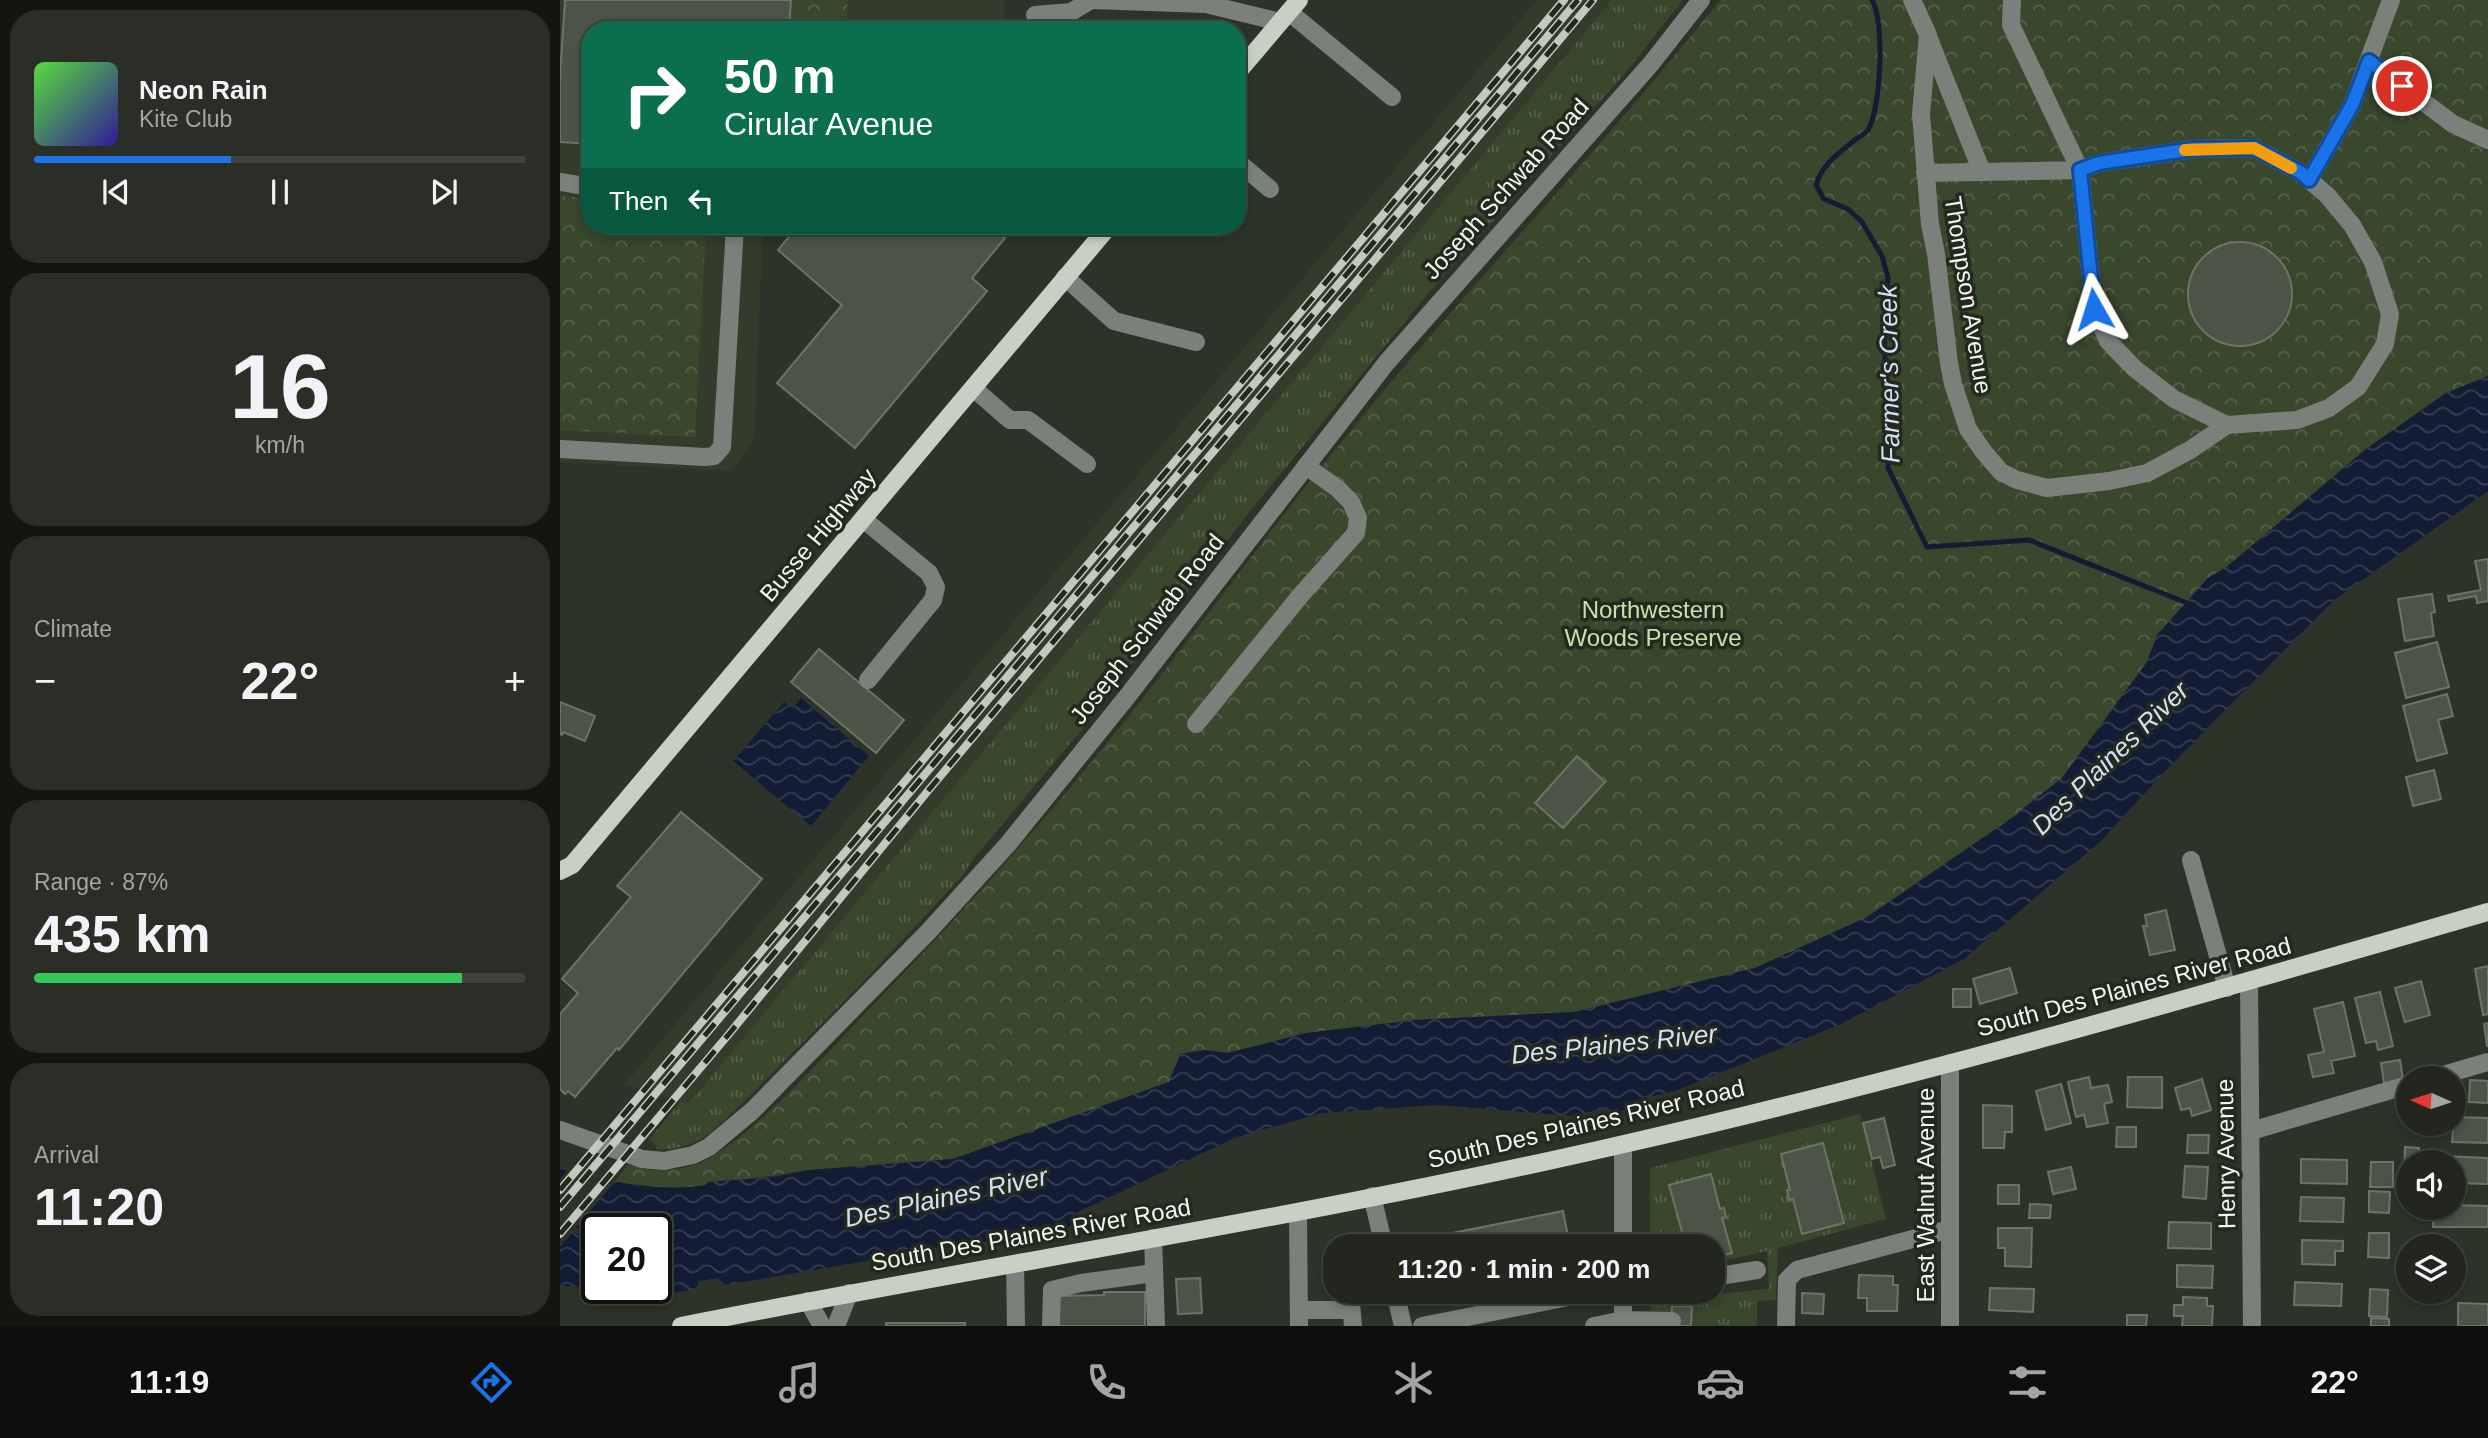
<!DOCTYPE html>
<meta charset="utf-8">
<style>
body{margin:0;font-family:Helvetica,sans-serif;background:#2a2e27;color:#f1f3f6;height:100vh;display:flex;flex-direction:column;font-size:26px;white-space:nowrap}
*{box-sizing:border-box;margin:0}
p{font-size:23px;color:#a2a5a4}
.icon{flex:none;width:38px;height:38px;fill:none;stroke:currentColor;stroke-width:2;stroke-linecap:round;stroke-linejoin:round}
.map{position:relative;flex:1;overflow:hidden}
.sheet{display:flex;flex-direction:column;gap:10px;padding:10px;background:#131510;width:560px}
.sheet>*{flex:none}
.hud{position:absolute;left:21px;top:21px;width:665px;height:214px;border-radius:28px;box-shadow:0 4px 10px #0003,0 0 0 2px #3f433c;background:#0b6e4f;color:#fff;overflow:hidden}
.needle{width:46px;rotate:273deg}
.buttons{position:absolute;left:1836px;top:1066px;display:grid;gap:14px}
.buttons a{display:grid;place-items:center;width:70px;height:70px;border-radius:50%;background:#22261e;box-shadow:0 4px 10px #0003,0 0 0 2px #3f433c;font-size:35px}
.speed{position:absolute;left:21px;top:1213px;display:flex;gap:14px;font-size:35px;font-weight:700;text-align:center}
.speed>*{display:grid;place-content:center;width:91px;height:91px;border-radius:50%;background:#22261e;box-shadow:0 4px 10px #0003,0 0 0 2px #3f433c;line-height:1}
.speed .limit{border:4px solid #111;border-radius:10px;background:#fff;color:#111}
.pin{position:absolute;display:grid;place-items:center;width:60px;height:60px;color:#fff;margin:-30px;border:4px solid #fff;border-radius:50%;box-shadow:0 2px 7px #0007}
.me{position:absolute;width:77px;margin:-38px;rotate:354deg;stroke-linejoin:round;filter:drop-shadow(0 0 5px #0008)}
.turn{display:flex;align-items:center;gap:24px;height:147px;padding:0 28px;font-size:32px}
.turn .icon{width:91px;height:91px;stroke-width:2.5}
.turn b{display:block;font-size:49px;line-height:60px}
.then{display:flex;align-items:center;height:66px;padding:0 28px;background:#0003;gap:14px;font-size:26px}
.big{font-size:52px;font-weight:700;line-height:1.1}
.sheet .tile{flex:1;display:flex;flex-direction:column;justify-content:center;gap:10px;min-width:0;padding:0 24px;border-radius:28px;background:#2a2e27}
.sheet .dial{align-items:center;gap:0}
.dial b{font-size:91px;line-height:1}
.song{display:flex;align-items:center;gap:21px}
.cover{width:84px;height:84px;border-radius:10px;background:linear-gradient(135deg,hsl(110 70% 55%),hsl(250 70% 35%))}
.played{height:7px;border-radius:4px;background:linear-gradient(90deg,#1a73e8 40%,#3f433c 40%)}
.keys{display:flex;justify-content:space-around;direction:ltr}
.heat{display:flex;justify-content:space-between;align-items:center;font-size:38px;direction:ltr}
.charge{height:10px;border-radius:5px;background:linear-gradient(90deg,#34c759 87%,#3f433c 0)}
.trip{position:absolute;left:763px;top:1234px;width:402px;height:70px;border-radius:28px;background:#22261e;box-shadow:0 4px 10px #0003,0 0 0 2px #3f433c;font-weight:700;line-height:70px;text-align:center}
.tab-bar{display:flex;height:112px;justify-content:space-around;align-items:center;background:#0e0f0c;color:#a2a5a4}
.tab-bar .icon{width:49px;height:49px}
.tab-bar .on{color:#1a73e8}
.tab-bar b{font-size:32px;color:#f1f3f6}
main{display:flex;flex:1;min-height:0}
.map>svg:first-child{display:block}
.built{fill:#333c2b}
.grass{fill:url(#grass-tufts)}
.park{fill:url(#park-crowns)}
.water{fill:url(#water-waves);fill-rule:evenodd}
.pier{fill:#2d3328}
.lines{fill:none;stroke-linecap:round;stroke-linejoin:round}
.stream{stroke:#121d35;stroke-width:5}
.building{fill:#4c5347;stroke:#6c7367;stroke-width:2}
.minor{stroke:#7c807a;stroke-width:18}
.major{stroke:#c8cfc3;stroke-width:18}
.rail-casing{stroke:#c4c8c0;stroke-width:8}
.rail{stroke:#23291e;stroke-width:5;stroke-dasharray:16;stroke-linecap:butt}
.route-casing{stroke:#114b97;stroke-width:18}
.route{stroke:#1a73e8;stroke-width:12}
.slow{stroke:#f59e0b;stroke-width:12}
.labels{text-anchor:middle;stroke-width:7;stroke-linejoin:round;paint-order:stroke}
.street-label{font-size:24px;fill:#f2f6ef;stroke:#23291e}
.park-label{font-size:24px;fill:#c4e2ab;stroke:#23291e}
.water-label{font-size:26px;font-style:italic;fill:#d4e0f5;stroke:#23291e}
</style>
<main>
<section class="sheet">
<div class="tile">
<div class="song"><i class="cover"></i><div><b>Neon Rain</b><p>Kite Club</p></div></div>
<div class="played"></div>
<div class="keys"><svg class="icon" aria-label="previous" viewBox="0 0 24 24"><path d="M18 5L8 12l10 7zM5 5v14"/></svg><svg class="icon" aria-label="pause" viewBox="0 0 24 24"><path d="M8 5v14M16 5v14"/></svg><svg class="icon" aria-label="next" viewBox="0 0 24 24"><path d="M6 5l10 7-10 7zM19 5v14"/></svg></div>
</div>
<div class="tile dial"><b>16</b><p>km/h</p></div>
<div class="tile"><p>Climate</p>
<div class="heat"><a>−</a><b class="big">22°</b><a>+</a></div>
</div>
<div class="tile"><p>Range · 87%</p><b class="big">435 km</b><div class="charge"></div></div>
<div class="tile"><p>Arrival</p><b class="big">11:20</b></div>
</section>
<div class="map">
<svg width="1928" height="1326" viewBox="0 0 1928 1326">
<defs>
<pattern id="grass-tufts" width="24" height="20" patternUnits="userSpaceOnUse" patternTransform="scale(1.75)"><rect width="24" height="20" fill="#39472d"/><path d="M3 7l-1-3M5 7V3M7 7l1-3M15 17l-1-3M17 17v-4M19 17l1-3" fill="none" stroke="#56624c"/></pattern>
<pattern id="park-crowns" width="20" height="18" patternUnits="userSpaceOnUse" patternTransform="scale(1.75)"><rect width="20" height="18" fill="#39472d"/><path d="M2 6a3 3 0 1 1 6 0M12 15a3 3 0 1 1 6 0" fill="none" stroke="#56624c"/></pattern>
<pattern id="water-waves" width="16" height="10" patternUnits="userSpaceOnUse" patternTransform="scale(1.75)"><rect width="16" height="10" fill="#121d35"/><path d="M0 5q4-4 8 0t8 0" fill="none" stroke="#353e53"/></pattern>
</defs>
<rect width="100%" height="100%" fill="#2d3328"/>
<!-- built -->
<g class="built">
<path d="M0,0H444L443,30H30V226H203L194,441L172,471L0,462Z"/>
<path d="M977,0H1052L128,1104L65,1084Z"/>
</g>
<!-- grass -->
<g class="grass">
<path d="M1052,0H1123L1062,77L866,296L691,510L523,728L411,862L403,875C343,940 284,1003 221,1064C197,1088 174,1114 147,1135C133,1146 115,1149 97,1150L94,1142L89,1140L121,1101L128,1104Z"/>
<path d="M1300,1114L1326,1219L1218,1248L1216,1300L1197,1301V1326H1091L1090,1292L1092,1300L1209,1289L1207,1251L1153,1263V1246H1090V1168Z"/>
</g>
<!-- park -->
<g class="park">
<path d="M231,0H288L286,30H229Z"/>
<path d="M1160,0H1928V376L1886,393L1806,449L1666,567L1648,578L1597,635L1587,662L1502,778L1446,822L1307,917L1195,968L1014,1012L855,1020L746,1033L668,1053L644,1050L609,1082L393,1159L249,1170L121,1189L54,1182L68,1165C102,1174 132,1172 161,1151C217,1111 267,1053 314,1004C404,912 488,817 568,717C641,626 709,530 783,440C905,290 1040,151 1160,0Z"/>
<path d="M0,196L30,198V226H146L135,437L0,430Z"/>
</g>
<!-- water -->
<g class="water">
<path d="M1928,376V491L1773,601L1608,768L1541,841L1404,959L1279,1025L1115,1091L1079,1099L1076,1109L1051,1115L1045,1108L1012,1116L877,1105L762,1113L677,1137L516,1213L510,1227L165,1285L158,1278L139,1281L136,1289L96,1296L0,1285V1227L18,1234L21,1232L20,1229L0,1222V1169C50,1181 94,1193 145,1185L148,1182L214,1177L249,1170L393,1159L609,1082L620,1054L644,1050L668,1053L746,1033L855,1020L1014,1012L1195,968L1307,917L1446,822L1502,778L1587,662L1597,635L1648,578L1667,567L1806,449L1886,393ZM37,1228H96V1288H37Z"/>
<path d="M241,698L309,756L251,826L173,761L224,702L233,708Z"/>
</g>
<!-- pier -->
<path class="pier" d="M10,1167L57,1179L0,1247V1179Z"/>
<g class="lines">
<!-- stream -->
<path class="stream" d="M1312,0C1325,21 1321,109 1308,130C1305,134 1299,137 1295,140C1279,153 1262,164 1256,185L1264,199L1288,209L1302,222L1322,256L1328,278L1324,321L1328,468L1367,547L1469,540L1632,605"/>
</g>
<!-- building -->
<g class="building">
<path d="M5,0H231L229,30H30V144L0,142V76Z"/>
<path d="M238,226H431L445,238L412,278L427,291L295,448L217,383L282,305L218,250Z"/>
<circle cx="1680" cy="294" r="52"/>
<path d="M1928,559V601L1917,603L1916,596L1889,601L1888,596L1921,590L1915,561Z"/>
<path d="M1872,594L1875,612L1871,613L1874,636L1845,641L1838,599Z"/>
<path d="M1877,642L1889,687L1846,698L1835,653Z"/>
<path d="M259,649L344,720L316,753L231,682Z"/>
<path d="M1887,694L1893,716L1878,720L1887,753L1857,761L1843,706Z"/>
<path d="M0,702L35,716L25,741L3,732L2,735L0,734Z"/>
<path d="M1017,756L1045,782L1003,828L975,803Z"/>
<path d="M1874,770L1881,799L1853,806L1846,777Z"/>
<path d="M121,812L202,879L59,1050L57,1048L15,1097L8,1091L5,1094L0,1089V1014L18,993L2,979L71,897L57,886Z"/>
<path d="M1606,910L1615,950L1590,955L1583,926H1587L1585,915Z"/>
<path d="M1928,966V1014L1923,1015L1915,969Z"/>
<path d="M1450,968L1457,993L1420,1004L1413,979Z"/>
<path d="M1861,981L1870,1015L1845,1022L1835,988Z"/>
<rect x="1393" y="989" width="18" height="18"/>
<path d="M1820,992L1833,1046L1818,1050L1816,1041L1806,1043L1795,998Z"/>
<path d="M1783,1002L1795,1056L1771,1061L1774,1073L1753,1077L1748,1055L1764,1052L1754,1009Z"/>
<path d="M1928,1023V1046H1927L1924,1024Z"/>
<path d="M1840,1060L1843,1080L1824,1083L1821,1063Z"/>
<path d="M1529,1077L1531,1088L1548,1085L1552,1102L1544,1104L1548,1123L1527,1127L1524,1115L1516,1117L1508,1082Z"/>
<path d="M1568,1077H1602V1108L1567,1107Z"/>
<path d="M1642,1079L1651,1110L1632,1116L1630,1108L1621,1110L1615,1088Z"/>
<path d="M1910,1080L1928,1081V1103L1909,1102Z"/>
<path d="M1501,1084L1511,1123L1486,1130L1476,1091Z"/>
<path d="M1423,1105L1452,1106V1132H1445L1444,1148H1423Z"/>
<path d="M1894,1117L1928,1118V1143L1892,1142Z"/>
<path d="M1324,1118L1335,1165L1323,1168L1320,1157L1312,1159L1303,1123Z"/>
<path d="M1557,1127H1576V1147H1556Z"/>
<path d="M1628,1135H1649L1648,1153H1627Z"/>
<path d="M1263,1143L1284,1223L1242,1234L1233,1199L1229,1200L1227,1190H1230L1221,1154Z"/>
<path d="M1845,1147L1859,1148V1162H1848V1171H1844Z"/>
<path d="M1883,1156L1928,1158V1184L1894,1183V1162H1883Z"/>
<path d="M1741,1159L1787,1160V1184L1741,1183Z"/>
<path d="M1811,1162H1833V1187H1810Z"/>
<path d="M1625,1166L1648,1167L1646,1199L1623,1197Z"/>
<path d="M1511,1167L1516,1189L1493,1194L1488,1172Z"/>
<path d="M1151,1174L1160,1209L1164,1208L1165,1213L1166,1217L1162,1218L1172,1253L1153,1258V1246H1126L1109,1185Z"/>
<rect x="1438" y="1185" width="21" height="19"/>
<path d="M1809,1191L1830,1192L1829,1213L1809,1212Z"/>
<path d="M1741,1197L1784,1198L1783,1222L1740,1221Z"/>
<path d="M1470,1204L1491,1205L1490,1218H1469Z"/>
<path d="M1894,1205L1928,1206V1227H1873V1209H1889Z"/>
<path d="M1003,1211L1010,1246H832V1245Z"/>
<path d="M1609,1222L1651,1223V1249L1608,1248Z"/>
<path d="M1438,1228H1472L1471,1267L1445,1266V1248H1438Z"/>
<path d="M1809,1233H1829V1258L1808,1257Z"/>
<path d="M1742,1240L1783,1241V1251H1775V1265L1742,1264Z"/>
<path d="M1617,1265L1653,1266L1652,1288L1617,1287Z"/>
<path d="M1299,1275L1333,1276V1285H1338L1337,1311H1307V1298H1298Z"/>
<path d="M640,1278L642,1313L618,1314L616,1279Z"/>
<path d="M1735,1282L1782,1284L1781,1306L1734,1305Z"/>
<path d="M1430,1288L1474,1289L1473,1312L1429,1310Z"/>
<path d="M1810,1289L1828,1290L1827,1317L1809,1316Z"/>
<path d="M544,1292H585V1326H499L498,1296L544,1295Z"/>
<path d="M841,1292H880L842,1299Z"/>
<path d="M1242,1293L1264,1294L1263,1314L1242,1313Z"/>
<path d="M1623,1297L1647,1298V1306H1653L1652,1326H1622L1623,1316H1614V1305H1623Z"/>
<path d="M1898,1303L1928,1304V1326H1898Z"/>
<path d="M1112,1306H1132L1131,1326H1111Z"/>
<path d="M1567,1315H1587L1586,1326H1567Z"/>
<path d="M1811,1318L1829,1319V1326H1811Z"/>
<rect x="326" y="1323" width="79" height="3"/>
</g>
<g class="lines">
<!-- minor -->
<g class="minor">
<path d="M532,0L646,4L720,22"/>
<path d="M1352,0L1368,35L1361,114L1370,224L1376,254L1389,363L1393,384L1408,429L1423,451L1441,472L1457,480L1487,488L1549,481L1587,473L1630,450L1667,425"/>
<path d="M729,12L832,97"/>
<path d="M475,15L511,12L531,0"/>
<path d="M1369,39L1422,172"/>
<path d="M1809,61L1893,124L1928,140"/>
<path d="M677,161L710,189"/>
<path d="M1365,173L1520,170L1539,163L1633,149L1694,148L1740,172L1767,195L1792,225L1813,262L1830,314L1825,344L1798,387L1769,408L1737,420L1667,425L1614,399L1574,368L1548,341L1534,309L1520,170L1451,25L1452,0"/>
<path d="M1749,180L1792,105L1831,0"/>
<path d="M0,182L30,187"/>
<path d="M505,277L554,321L636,342"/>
<path d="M413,388L450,420H468L527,464"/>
<path d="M0,449L145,457L154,456L162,447L175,226"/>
<path d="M303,519L369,573L376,587L373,600L308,680"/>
<path d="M636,724L740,596L796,533L798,518L791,502L777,488L746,466"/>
<path d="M1631,860L1667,988"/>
<path d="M1689,982L1692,1326"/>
<path d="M1390,1063V1326"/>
<path d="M1873,1078L1928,1062"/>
<path d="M0,1130L82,1159L104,1161L133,1155L149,1147L192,1111L368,932L448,844L566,698L827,362L1090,65L1141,0"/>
<path d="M1691,1131L1848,1085"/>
<path d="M1063,1145V1246"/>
<path d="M812,1196L824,1246"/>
<path d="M738,1212L739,1326"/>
<path d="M593,1238L596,1326"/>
<path d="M455,1264L456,1326"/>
<path d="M1153,1277L1197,1270"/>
<path d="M790,1292L793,1326"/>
<path d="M835,1292L843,1326"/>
<path d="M1063,1292V1326"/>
<path d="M248,1301L262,1326"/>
<path d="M739,1310H791"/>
<path d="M276,1326L289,1293"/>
<path d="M491,1326L492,1290L521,1283L594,1273"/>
<path d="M862,1326L1033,1292"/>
<path d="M1034,1326L1063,1320L1112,1321"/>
<path d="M1226,1326L1227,1280L1237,1270L1390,1229"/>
</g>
<!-- major -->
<g class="major">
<path d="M677,73L739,0"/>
<path d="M0,871L12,865L549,226"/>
<path d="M121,1326C434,1264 752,1216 1064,1144C1354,1078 1642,995 1928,912"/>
</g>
<!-- rail casing -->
<g class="rail-casing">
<g id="rail">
<path d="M0,1190L1004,0"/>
<path d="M0,1207L1018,0"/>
<path d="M0,1234L169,1034L367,792L1033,0"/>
</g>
</g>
<!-- rail -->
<use href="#rail" class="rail"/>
</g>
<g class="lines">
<!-- route casing -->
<g class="route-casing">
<path id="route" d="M1534,309L1520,170L1539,163L1633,149L1694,148L1740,172L1749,180L1792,105L1809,61L1842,86"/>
</g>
<!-- route -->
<use href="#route" class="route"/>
<!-- slow -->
<path class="slow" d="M1625,150L1694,148L1731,168"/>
</g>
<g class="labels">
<!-- street labels -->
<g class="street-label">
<text transform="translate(946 189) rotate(-48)" y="8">Joseph Schwab Road</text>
<text transform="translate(1408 295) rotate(81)" y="8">Thompson Avenue</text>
<text transform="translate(258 535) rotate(-50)" y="8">Busse Highway</text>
<text transform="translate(587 629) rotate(-52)" y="8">Joseph Schwab Road</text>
<text transform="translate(1574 987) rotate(-15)" y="8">South Des Plaines River Road</text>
<text transform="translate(1026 1124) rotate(-13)" y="8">South Des Plaines River Road</text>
<text transform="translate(1666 1154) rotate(-91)" y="8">Henry Avenue</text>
<text transform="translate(1366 1195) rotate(-90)" y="8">East Walnut Avenue</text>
<text transform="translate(471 1235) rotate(-10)" y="8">South Des Plaines River Road</text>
</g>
<!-- park labels -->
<g class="park-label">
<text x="1093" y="618">Northwestern<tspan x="1093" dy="28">Woods Preserve</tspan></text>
</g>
<!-- water labels -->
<g class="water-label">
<text transform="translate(1329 374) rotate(-91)" y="9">Farmer's Creek</text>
<text transform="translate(1550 758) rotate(-44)" y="9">Des Plaines River</text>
<text transform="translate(1054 1044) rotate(-6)" y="9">Des Plaines River</text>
<text transform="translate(386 1197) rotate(-12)" y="9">Des Plaines River</text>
</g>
</g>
</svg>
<div class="buttons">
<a><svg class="needle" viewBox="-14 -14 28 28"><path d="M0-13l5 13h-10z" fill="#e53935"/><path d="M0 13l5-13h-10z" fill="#a2a5a4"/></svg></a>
<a><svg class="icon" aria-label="sound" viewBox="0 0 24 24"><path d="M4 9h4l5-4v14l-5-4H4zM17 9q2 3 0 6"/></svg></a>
<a><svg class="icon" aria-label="layers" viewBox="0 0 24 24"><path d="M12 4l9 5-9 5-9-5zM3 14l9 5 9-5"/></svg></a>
</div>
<div class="speed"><div class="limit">20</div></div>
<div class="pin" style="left:1842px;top:86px;background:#d93025"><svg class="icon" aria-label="arrive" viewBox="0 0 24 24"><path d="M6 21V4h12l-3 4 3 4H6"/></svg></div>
<svg class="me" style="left:1534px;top:309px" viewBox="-20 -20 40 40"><path d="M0-17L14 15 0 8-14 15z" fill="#1a73e8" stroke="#fff" stroke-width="4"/></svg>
<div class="trip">11:20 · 1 min · 200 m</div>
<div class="hud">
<div class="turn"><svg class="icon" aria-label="right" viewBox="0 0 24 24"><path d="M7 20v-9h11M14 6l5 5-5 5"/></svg><div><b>50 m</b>Cirular Avenue</div></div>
<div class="then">Then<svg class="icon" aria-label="left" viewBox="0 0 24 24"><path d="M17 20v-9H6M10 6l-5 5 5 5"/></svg></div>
</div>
</div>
</main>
<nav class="tab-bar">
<b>11:19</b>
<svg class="icon on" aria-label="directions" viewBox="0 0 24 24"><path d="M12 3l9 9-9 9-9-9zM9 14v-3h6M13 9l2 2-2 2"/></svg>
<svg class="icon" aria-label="music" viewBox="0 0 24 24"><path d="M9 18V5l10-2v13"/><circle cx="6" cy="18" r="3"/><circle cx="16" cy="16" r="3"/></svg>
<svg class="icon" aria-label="phone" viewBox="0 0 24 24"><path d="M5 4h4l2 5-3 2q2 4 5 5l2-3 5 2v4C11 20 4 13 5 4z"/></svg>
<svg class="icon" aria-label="climate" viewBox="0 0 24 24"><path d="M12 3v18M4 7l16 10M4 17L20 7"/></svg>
<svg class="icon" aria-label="car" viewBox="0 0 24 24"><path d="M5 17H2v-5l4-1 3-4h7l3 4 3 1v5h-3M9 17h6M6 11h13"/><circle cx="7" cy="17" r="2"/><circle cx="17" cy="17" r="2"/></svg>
<svg class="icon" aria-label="filters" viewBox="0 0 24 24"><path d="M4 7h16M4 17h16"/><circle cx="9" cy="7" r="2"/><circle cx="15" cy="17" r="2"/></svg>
<b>22°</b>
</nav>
